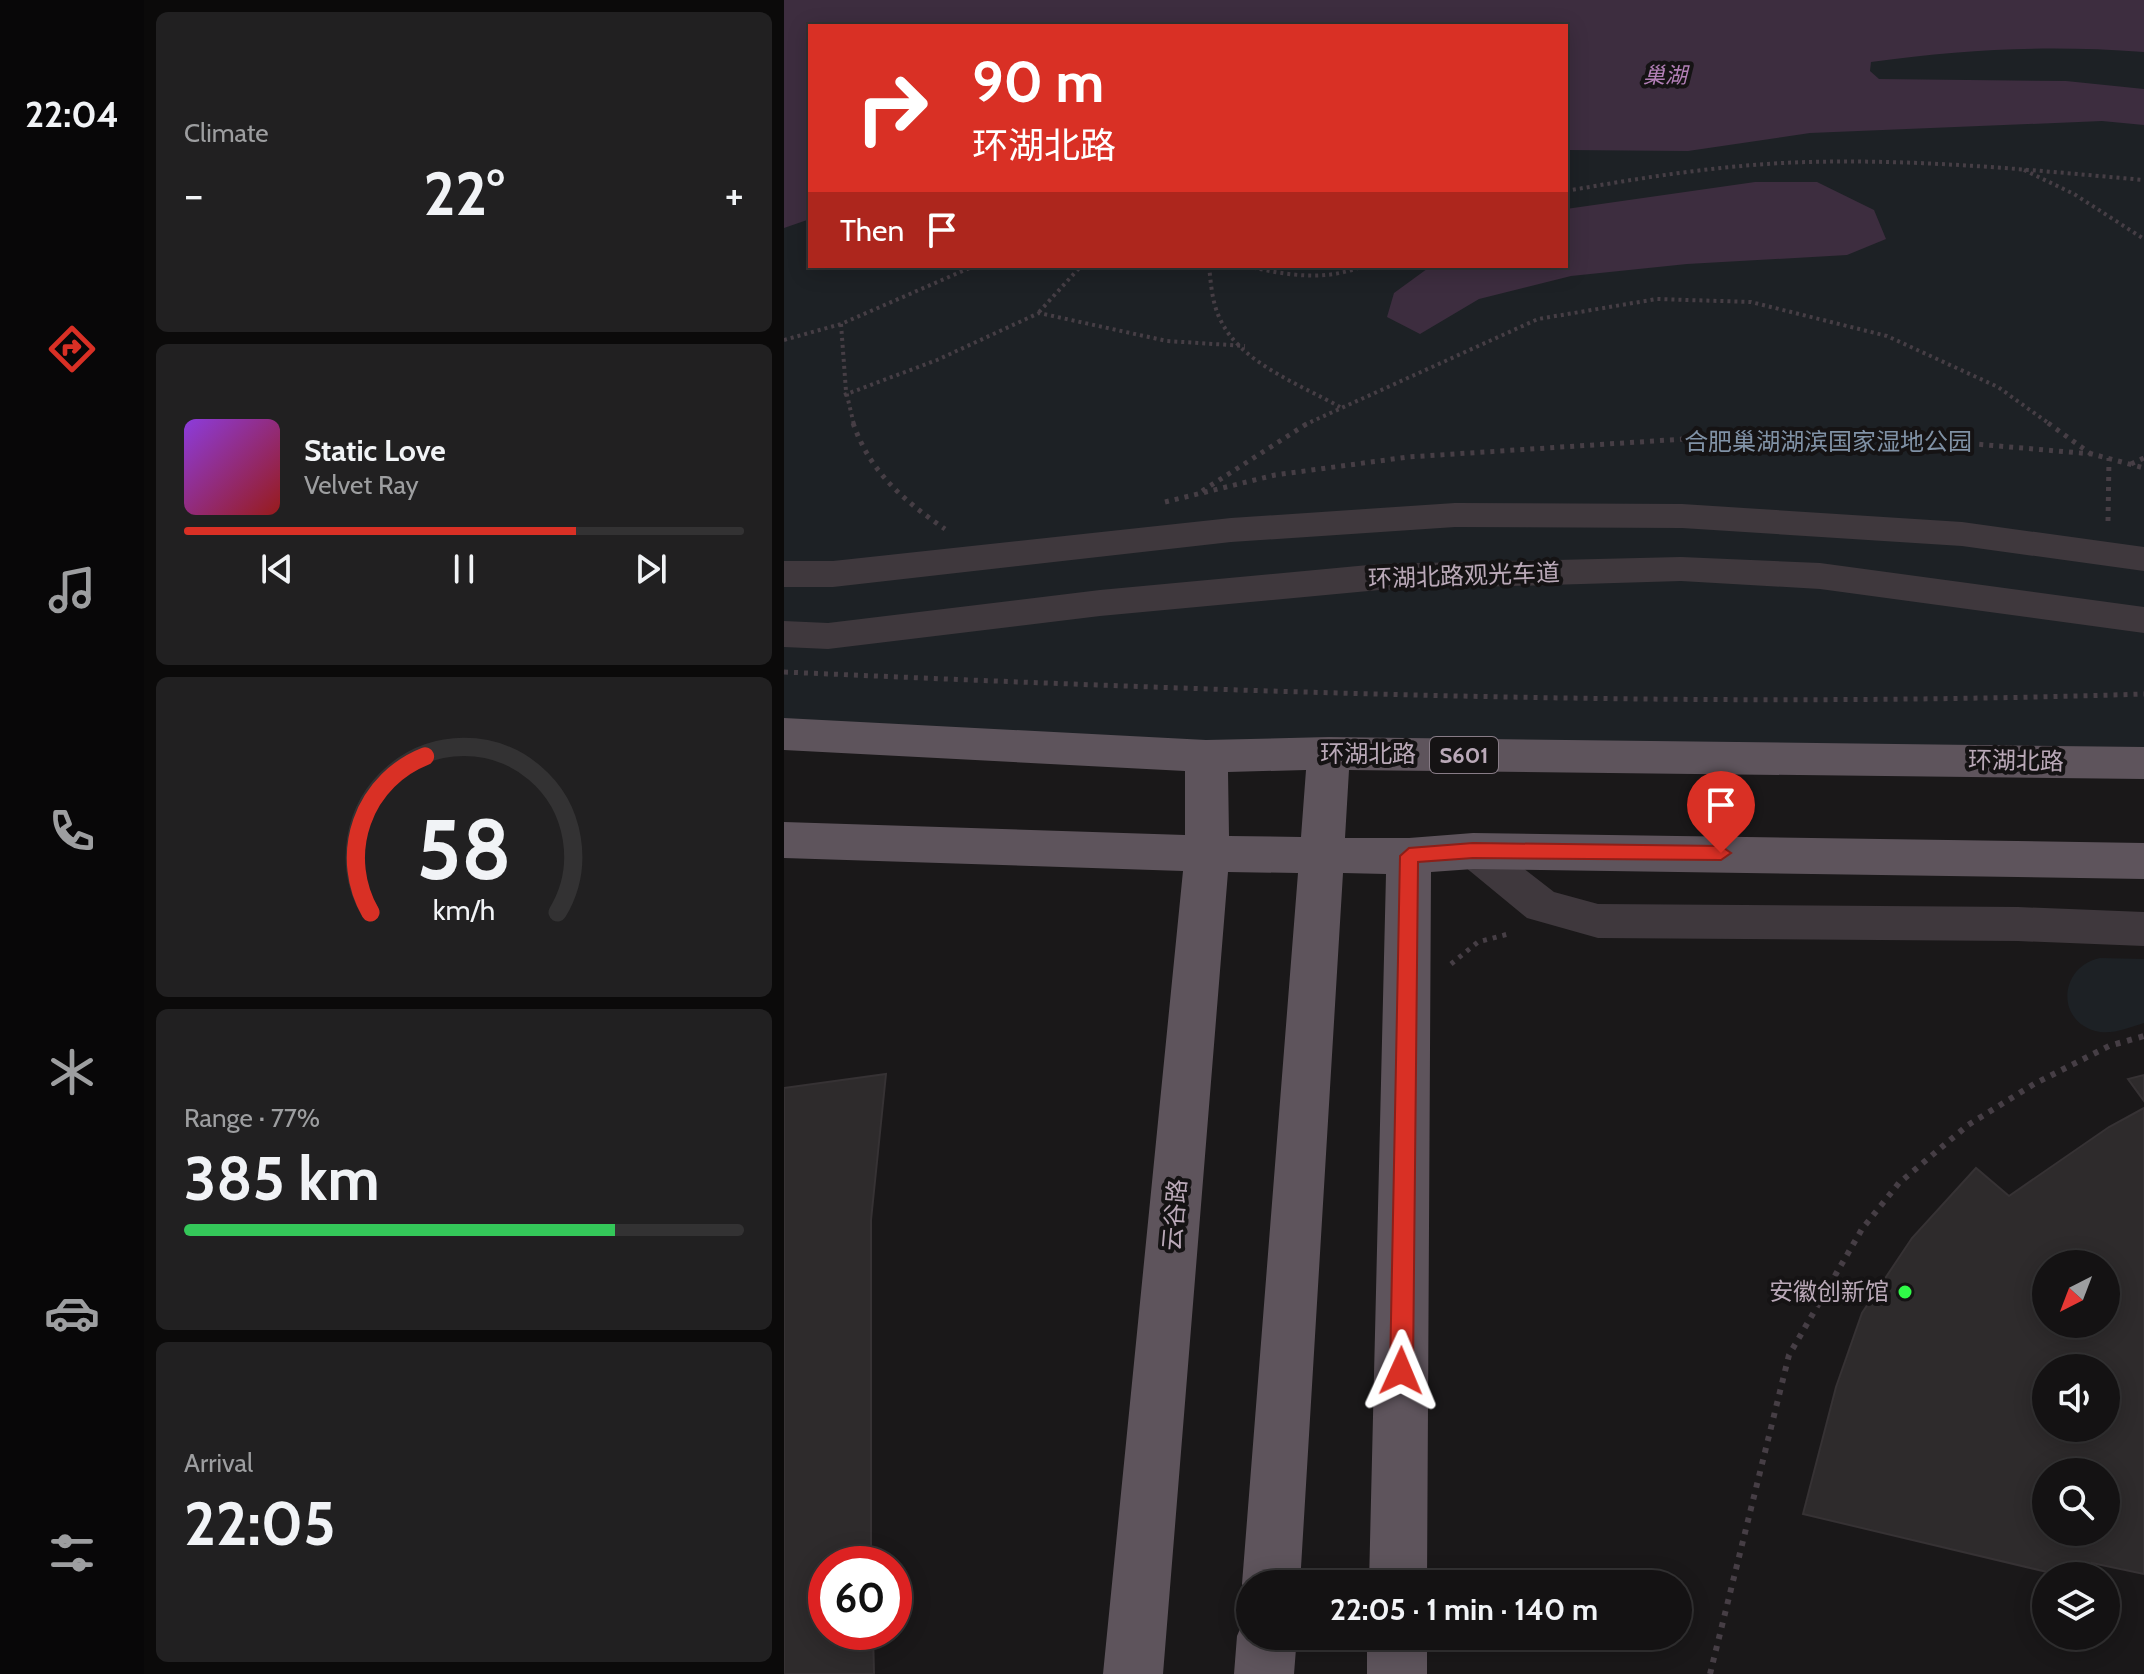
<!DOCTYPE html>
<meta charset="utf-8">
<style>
body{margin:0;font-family:Cabin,"Noto Sans SC",sans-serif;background:#212021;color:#f1f3f6;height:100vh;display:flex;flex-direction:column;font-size:30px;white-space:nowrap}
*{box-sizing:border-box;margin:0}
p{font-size:26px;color:#9d9ea0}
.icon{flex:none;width:44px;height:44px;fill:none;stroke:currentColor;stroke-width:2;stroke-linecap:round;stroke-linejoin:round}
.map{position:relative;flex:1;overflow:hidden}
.details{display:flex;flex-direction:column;gap:12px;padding:12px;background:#0b0a0a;width:640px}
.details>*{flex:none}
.top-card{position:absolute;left:24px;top:24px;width:760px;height:244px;border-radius:0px;box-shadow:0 4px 20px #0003,0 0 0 2px #333233;background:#d93025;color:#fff;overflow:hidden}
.needle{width:52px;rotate:222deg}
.tools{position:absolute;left:1248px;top:1250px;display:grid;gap:16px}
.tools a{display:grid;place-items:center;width:88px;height:88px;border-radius:50%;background:#141213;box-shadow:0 4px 20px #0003,0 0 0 2px #333233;font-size:40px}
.speed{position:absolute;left:24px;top:1546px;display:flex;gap:16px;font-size:40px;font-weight:700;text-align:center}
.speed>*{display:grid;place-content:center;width:104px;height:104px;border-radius:50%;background:#141213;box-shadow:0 4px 20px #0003,0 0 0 2px #333233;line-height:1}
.speed .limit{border:12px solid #d22;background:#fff;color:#111}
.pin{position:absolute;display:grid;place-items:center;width:68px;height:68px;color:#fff;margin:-82px -34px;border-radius:50% 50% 50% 0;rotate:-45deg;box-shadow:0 0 8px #0007}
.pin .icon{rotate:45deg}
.me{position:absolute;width:88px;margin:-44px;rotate:1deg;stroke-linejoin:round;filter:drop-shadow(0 0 6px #0008)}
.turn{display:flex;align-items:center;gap:28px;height:168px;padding:0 32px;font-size:36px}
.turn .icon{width:104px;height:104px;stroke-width:2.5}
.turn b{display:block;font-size:56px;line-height:68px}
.then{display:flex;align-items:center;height:76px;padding:0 32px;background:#0003;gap:16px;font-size:30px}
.big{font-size:60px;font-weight:700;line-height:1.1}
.details .tile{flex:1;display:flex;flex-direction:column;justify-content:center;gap:12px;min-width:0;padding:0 28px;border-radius:12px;background:#212021}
.details .dial{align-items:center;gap:0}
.dial svg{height:208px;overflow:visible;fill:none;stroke:#333233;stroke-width:7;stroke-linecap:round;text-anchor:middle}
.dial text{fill:#f1f3f6;stroke:none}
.song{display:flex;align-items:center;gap:24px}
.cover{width:96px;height:96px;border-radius:12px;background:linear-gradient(135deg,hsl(270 70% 55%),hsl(0 70% 35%))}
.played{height:8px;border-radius:4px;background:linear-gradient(90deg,#d93025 70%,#333233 70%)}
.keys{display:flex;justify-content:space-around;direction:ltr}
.heat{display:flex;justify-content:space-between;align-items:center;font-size:44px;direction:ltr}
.charge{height:12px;border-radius:6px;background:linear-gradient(90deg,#34c759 77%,#333233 0)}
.trip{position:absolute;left:452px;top:1570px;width:456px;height:80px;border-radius:40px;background:#141213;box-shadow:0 4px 20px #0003,0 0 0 2px #333233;font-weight:700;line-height:80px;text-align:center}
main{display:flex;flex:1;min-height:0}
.menu{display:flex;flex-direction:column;width:144px;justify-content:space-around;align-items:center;background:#080708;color:#9d9ea0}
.menu .icon{width:56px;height:56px}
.menu .current{color:#d93025}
.menu b{font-size:36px;color:#f1f3f6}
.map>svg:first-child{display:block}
.green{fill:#1d2125;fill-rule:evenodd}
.water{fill:#3d2d3f}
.building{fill:#2e2b2c;stroke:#363234;stroke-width:2;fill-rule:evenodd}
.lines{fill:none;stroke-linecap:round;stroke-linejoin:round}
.path-far2{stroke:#463e45;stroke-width:4;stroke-dasharray:3 4;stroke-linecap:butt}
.path-far1{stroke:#463e45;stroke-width:5;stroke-dasharray:4 6;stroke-linecap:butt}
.path{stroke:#463e45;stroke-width:6;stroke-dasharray:5 7;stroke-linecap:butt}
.minor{fill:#3f383d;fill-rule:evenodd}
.major{fill:#5e545c;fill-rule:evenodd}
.route{fill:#d93025;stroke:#8d1f18;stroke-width:2}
.poi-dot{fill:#30fa48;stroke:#151314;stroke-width:3}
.labels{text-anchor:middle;stroke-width:8;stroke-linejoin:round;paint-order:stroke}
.far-water-label{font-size:22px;font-style:italic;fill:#b27fb6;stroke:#151314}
.shield{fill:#151314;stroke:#887c87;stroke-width:2}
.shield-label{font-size:22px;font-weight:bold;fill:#baa9b8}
.park-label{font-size:24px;fill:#8092a6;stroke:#151314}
.street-label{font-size:24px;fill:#baa9b8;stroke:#151314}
.poi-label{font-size:24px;fill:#baa9b8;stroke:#151314;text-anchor:end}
</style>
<main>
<nav class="menu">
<b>22:04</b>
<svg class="icon current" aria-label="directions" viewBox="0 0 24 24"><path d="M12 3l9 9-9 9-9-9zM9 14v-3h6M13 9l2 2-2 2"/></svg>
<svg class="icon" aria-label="music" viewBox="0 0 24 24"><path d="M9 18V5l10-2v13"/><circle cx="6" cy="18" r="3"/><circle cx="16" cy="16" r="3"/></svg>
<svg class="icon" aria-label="phone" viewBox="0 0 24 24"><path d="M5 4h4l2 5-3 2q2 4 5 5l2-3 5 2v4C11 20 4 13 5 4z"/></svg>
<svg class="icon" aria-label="climate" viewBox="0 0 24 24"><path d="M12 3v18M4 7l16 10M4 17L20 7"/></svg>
<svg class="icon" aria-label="car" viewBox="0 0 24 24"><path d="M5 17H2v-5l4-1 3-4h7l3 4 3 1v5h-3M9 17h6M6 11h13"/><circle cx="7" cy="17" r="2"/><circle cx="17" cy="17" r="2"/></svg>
<svg class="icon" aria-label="filters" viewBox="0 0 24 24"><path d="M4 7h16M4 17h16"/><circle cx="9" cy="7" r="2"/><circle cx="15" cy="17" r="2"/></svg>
</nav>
<section class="details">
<div class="tile"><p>Climate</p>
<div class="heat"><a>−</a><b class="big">22°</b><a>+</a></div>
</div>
<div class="tile">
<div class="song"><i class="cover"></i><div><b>Static Love</b><p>Velvet Ray</p></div></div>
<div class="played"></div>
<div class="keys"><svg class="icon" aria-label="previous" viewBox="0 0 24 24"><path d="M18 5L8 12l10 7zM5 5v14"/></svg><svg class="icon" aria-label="pause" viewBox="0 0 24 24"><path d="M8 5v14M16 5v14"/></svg><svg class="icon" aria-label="next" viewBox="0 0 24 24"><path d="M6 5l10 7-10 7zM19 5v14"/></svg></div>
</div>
<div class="tile dial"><svg viewBox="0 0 100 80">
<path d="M14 69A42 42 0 1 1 86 69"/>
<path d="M14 69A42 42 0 0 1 35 9" stroke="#d93025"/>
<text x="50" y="56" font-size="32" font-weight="700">58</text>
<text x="50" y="72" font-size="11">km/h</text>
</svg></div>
<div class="tile"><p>Range · 77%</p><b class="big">385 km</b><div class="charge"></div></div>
<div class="tile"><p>Arrival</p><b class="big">22:05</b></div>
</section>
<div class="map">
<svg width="1360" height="1674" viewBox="0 0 1360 1674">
<rect width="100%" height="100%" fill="#1a1819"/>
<!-- green -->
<g class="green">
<path d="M0,0H1360V763L0,734ZM26,26H782V266H26Z"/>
<path d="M1316,958L1360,959V1023C1346,1027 1331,1034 1316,1032C1271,1024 1274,967 1316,958Z"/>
</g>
<!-- water -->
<g class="water">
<path d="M0,0H1360V52C1263,45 1184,49 1087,62L1086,71L1095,79L1282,81L1360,89V125L1318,121L1026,133L904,151L782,150V26H26V219L0,228Z"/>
<path d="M971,182H1033L1090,210L1102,239L1063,255L903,264L787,276L695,299L636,334L603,317L610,293L647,266H782V209Z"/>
</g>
<!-- building -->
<g class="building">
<path d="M102,1074L87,1220V1564H42V1632H89L90,1674H0V1088Z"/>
<path d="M1360,1075V1101L1344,1079Z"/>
<path d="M1360,1108V1574L1308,1563V1576H1280L1019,1514L1052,1387L1078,1313L1128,1238L1192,1168L1225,1196L1325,1127ZM1262,1264H1322V1324H1262ZM1262,1368H1322V1428H1262ZM1262,1472H1322V1532H1262Z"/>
</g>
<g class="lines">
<!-- path-far2 -->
<g class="path-far2">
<path d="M1240,170L1290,194L1360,239"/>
<path d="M782,191C862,177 943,164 1025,162C1137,159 1248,170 1360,180"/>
<path d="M425,266C427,284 428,304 437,321C457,363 517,385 556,407"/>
<path d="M462,266C502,275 540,282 579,266"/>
<path d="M255,312L297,266"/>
<path d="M57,324L62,391L70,425"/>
<path d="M0,340L57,324L190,266"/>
<path d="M60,395L153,360L255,313L383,341L461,346"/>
<path d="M520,425L754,319L873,299L967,302L1103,336L1214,387L1267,425"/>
</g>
<!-- path-far1 -->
<g class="path-far1">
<path d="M69,423C86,472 119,500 161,529"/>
<path d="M1264,423L1307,454"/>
<path d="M1347,464L1360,458"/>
<path d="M418,491L524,423"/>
<path d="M381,502L491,475L624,457L1008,432L1098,436L1308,454L1360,468"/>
<path d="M1324,521L1325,458"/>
<path d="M0,672C453,692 907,709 1360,694"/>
<path d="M667,964L694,942L728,933"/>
</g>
<!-- path -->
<path class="path" d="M926,1674L1005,1355L1078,1229L1115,1183L1184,1125L1250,1084L1325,1046L1360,1036"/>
<!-- minor -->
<g class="minor">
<path d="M671,503L898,504L1178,522L1360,547V571L1178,546L898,528L671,527L447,542L49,587H0V561H49L447,518Z"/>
<path d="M897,557L1036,563L1360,607V633L1036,589L897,581L595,590L316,616L44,649L0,647V621L44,623L316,590L595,564Z"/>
<path d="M689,835L703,840L770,892L814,904L1234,907L1360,912V946L1234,941L814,938L743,918L675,862L669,851L675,840Z"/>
</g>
<!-- major -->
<g class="major">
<path d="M0,718L422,740L545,737L1360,747V779L565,770L561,838H625L689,833L1360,843V879L689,869L647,872L643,1584H585L602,874L559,873L516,1584H466V1604L458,1584L514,873L444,872L379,1674H319L399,871L0,858V822L401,835V771L0,750ZM522,770L517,837L445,836L444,772Z"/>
<path d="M466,1613V1636H513L510,1674H450L453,1636L462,1615Z"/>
<rect x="583" y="1636" width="60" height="38"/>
</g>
</g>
<!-- route -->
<path class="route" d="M689,843L937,846L947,853L937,860L689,858L634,862L629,1371L625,1378L617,1382L609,1378L606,1371L616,856L625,848Z"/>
<!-- markers -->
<circle class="poi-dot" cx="1121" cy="1292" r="8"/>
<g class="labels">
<!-- far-water labels -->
<g class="far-water-label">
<text x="881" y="83">巢湖</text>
</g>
<!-- shield labels -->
<rect class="shield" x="646" y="737" width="68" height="36" rx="6"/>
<g class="shield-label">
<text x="680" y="763">S601</text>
</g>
<!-- park labels -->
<g class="park-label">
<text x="1044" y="450">合肥巢湖湖滨国家湿地公园</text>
</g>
<!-- street labels -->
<g class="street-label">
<text transform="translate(680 576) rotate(-2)" y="8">环湖北路观光车道</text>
<text x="584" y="762">环湖北路</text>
<text transform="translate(1232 761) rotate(1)" y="8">环湖北路</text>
<text transform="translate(391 1215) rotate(-85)" y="8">云谷路</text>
</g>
<!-- poi labels -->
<g class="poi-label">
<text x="1105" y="1300">安徽创新馆</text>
</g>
</g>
</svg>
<div class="tools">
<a><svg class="needle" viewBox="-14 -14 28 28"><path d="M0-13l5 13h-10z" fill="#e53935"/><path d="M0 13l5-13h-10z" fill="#9d9ea0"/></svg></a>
<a><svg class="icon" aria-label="sound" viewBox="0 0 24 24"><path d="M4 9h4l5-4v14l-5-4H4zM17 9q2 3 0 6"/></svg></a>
<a><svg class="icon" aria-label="search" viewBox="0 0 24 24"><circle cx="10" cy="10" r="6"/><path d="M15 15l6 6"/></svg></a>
<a><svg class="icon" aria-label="layers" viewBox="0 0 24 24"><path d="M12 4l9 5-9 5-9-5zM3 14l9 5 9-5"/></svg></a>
</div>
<div class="speed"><div class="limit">60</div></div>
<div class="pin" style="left:937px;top:853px;background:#d93025"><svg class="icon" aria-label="arrive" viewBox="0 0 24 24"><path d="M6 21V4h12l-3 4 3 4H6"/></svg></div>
<svg class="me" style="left:617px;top:1371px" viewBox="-20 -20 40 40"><path d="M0-17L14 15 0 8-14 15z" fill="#d93025" stroke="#fff" stroke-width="4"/></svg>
<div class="trip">22:05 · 1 min · 140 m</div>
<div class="top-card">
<div class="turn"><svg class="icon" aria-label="right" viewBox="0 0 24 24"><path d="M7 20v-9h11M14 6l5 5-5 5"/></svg><div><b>90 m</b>环湖北路</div></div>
<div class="then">Then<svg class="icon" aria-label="arrive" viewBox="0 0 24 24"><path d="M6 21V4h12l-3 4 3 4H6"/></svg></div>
</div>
</div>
</main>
